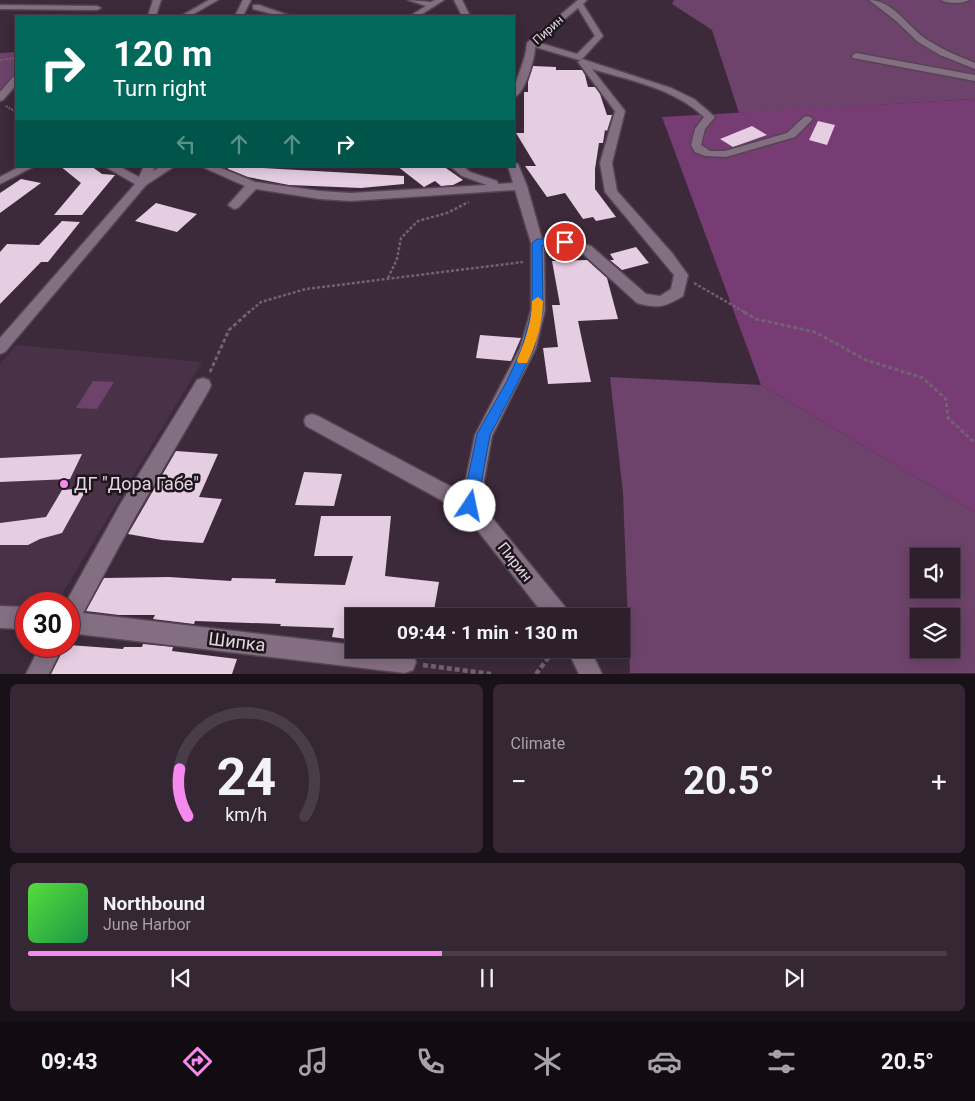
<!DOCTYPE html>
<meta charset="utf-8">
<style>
body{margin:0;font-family:Roboto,sans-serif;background:#352734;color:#f1f3f6;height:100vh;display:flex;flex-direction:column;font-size:19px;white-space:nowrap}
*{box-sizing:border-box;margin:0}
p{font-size:16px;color:#a7a2a9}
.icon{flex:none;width:28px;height:28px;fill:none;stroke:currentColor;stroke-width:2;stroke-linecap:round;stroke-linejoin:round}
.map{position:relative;height:674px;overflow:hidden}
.side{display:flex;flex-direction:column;gap:10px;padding:10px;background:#191118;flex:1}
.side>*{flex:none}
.guide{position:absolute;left:15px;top:15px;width:500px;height:152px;border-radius:0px;box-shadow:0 2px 12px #0003,0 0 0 1px #483d48;background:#00695c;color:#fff;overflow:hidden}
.fabs{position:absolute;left:910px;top:548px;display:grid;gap:10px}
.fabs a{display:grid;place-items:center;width:50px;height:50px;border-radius:0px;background:#2d1f2c;box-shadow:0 2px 12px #0003,0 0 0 1px #483d48;font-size:25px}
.speed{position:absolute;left:15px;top:592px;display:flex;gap:10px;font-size:25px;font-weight:700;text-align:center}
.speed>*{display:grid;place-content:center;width:65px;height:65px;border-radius:50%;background:#2d1f2c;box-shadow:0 2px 12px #0003,0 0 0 1px #483d48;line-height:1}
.speed .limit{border:8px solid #d22;background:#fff;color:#111}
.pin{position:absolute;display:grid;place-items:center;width:42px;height:42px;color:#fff;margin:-21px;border:2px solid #fff;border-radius:50%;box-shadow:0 1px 5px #0007}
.me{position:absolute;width:55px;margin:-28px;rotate:11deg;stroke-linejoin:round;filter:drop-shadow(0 0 4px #0008)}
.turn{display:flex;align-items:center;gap:18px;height:105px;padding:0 15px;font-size:22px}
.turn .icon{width:65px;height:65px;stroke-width:2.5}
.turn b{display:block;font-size:35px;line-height:42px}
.lanes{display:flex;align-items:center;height:48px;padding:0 15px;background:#0003;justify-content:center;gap:25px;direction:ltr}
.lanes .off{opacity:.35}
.big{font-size:38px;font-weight:700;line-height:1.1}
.side .widget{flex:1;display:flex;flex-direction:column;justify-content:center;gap:8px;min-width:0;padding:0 18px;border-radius:8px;background:#352734}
.side .dial{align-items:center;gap:0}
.dial svg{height:130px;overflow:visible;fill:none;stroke:#483d48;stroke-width:7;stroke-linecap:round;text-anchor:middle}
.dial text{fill:#f1f3f6;stroke:none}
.song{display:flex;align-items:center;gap:15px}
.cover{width:60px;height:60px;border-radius:8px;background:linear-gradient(135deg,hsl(110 70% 55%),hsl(140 70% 35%))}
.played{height:5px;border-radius:2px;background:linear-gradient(90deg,#f589ee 45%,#483d48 45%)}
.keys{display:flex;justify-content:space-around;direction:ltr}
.heat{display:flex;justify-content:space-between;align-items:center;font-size:28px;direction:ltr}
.side .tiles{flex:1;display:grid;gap:10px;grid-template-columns:1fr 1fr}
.widget:last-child{grid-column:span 2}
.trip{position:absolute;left:345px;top:608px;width:285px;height:50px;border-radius:0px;background:#2d1f2c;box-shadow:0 2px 12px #0003,0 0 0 1px #483d48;font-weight:700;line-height:50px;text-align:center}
.menu{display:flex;height:80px;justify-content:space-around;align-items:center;background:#120c12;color:#a7a2a9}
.menu .icon{width:35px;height:35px}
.menu .active{color:#f589ee}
.menu b{font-size:22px;color:#f1f3f6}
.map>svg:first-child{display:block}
.built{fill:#493147}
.green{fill:#6e436b;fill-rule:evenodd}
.forest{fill:#783c74}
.building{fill:#e5cde2}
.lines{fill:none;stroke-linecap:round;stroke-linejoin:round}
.minor-casing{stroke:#544553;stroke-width:3}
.path-far3{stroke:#726171;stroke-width:2;stroke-dasharray:2 1;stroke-linecap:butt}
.path-far2{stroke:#726171;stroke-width:2.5;stroke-dasharray:3 2;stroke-linecap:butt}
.path-far1{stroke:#726171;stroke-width:3;stroke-dasharray:4 2.5;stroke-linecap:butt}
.path{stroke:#726171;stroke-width:4.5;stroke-dasharray:5 3;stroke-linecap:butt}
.minor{fill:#846f82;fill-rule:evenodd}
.route{fill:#1a73e8;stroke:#114b97}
.slow{fill:#f59e0b}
.poi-dot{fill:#f589ee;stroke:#1e151d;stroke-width:2}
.labels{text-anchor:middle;stroke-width:5;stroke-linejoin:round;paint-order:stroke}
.far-street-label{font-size:12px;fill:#e3d7e2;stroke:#1e151d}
.street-label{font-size:15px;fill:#e3d7e2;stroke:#1e151d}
.near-poi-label{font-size:18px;fill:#e3d7e2;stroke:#1e151d;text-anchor:start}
.near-street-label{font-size:18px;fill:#e3d7e2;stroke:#1e151d}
</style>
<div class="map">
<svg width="975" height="674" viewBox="0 0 975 674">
<rect width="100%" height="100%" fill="#3c293a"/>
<!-- built -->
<path class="built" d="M16,345L202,362L56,604H26V609L0,605V364Z"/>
<!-- green -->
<g class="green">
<path d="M674,0H975V99L739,113L712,30L672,4Z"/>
<path d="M16,52V75L0,98V53Z"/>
<path d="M610,377L761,385L975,512V673H630L623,493ZM919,556H951V589H919ZM919,616H951V649H919Z"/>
<path d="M93,381L114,382L97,409L76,408Z"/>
</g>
<!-- forest -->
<path class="forest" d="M975,99V512L761,385L662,117Z"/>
<!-- building -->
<g class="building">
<path d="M533,66L556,67V70H582L585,75L588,87H595L600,94L607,115H612L607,131L605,130L603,143H599L595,169V189L616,217L596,221L593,217L583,219L565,193L547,197L525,166H536L516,133H524V92H528V82Z"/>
<path d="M818,121L835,125L827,145L809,140Z"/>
<path d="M752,126L767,135L733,147L720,139Z"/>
<path d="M60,166H91L102,174L115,175L82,215H54L81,183Z"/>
<path d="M228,166L404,176V184L361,188L289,185L248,177L228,169Z"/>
<path d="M397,166H443L463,180L453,185L441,186L435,181L424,187Z"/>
<path d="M21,179L41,183L0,213V193Z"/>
<path d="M156,203L197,214L177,232L135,221Z"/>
<path d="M62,221L80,222L48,262H41L0,304V252L7,244L39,245Z"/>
<path d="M636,247L649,263L622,270L610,260H614L610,254Z"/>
<path d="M587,260L607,278L618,319L578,321L591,382L548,384L543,348L558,347L552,305H560L552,261Z"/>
<path d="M480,335L521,338L511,361L476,358Z"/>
<path d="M176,451L218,454L199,497L222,499L203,543L162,540L128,534Z"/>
<path d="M82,454L70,479L0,482V458Z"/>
<path d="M304,472L342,474L334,506L295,505Z"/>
<path d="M87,488L62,533L40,539L28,545H0V523L46,517L62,490Z"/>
<path d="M321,516H391L385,576L439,582L433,616H354V640L332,637L334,628L280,626L281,624L195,621L194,624L153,619L155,615H119L86,611L104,578L169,577L231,581L232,578L276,579L275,583L345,585L353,556H314Z"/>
<path d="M143,644L173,647L172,651L237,659L232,674H51L65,646L69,645L123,649L124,647H142Z"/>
</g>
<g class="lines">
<!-- minor casing -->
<g class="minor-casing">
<g id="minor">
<path d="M153,0H161L156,16H148Z"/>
<path d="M209,0H218L190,16H181Z"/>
<path d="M243,0H251L243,16H235Z"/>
<path d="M408,0L431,2L435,0H444L419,16H410L426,6Z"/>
<path d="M454,0H462L470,16H462Z"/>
<path d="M578,0H587L583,4L603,36L582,59L579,60L535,47C535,58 525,94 514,97C514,78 526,63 527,43ZM578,8L595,36L577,54L537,42Z"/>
<path d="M869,0C893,0 908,27 926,39C941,49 958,56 975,63V69L940,55L918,42L895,20Z"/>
<path d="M941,0H969C963,4 947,4 941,0Z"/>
<path d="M0,5L97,6L101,8L97,10L0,9Z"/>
<path d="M253,5H259L291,16H279L253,9Z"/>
<path d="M856,53L975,75V81L853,58L852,56Z"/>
<path d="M582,59L671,88L694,99L715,117L705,129L701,145L710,151H725L787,133L804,117L808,116L813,119L795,137L726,157L705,156L695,152L691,145L695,129L704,117C673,88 632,81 592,69L625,111L612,163L617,191L672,253L688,275L683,296C665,307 658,309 637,303L581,252L564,246L544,247L545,310L536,348L492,436L480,503L566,608L569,616H545L463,512L306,426L304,421L306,416L312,414L318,416L463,493L475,435L520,348L531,310V243L515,190L351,201L320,199L256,189L238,208L234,209L228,205L245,186L200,166H216L255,182L320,191L351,193L487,185L462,176L450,166H463L470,172L497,181L498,184L513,183L508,166H514V163L518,164L527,186L542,239L565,238L591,246L646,294L660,296L671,289L674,275L605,192L600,163L615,111L578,62Z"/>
<path d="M16,76V85L3,100L0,101V92L13,77Z"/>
<path d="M21,166H35L0,184V177Z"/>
<path d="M104,166H118L139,177L144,166H155L153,171L162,166H175L146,185L5,352L0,354V338L135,184Z"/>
<path d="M203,378L209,380L211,385L209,390L135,517L83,613L354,645V649H387L405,651L413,654L416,662L413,670L405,673L69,633V604H65L121,503L197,380Z"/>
<path d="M0,606L26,607V629L0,628Z"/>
<path d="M40,646H63L49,674H26Z"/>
<path d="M567,649H590L602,674H579Z"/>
</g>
</g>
<!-- path-far3 -->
<g class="path-far3">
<path d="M0,60L16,58"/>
<path d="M6,106L16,112"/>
</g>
<!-- path-far2 -->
<g class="path-far2">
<path d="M388,278L397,259L401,238L418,221L447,213L469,202"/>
<path d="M694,283L746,313"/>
<path d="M248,313L261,302L306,289L523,262"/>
</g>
<!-- path-far1 -->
<g class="path-far1">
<path d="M744,312L756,319L815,332L866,360L923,378L946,399L948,418L975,443"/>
<path d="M210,372L229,330L249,312"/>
</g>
<!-- path -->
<g class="path">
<path d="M423,665L491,674"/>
<path d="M536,674L555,649"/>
</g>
<!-- minor -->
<use href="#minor" class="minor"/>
</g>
<!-- route -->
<path class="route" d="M537,239H565L570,242L565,245L542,246L543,310L534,348L516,386L490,435L477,506L475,511L470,513L465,511L462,506L477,434L507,381L522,348L532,310V243Z"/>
<!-- slow -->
<path class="slow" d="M538,297L543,301C543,322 536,345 527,363H518L517,360C525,342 532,321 532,301Z"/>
<!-- markers -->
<circle class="poi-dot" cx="64" cy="484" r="5"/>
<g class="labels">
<!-- far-street labels -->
<g class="far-street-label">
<text transform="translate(548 30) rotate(-42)" y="4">Пирин</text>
</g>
<!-- street labels -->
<g class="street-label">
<text transform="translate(515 562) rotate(51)" y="5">Пирин</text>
</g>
<!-- near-poi labels -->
<g class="near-poi-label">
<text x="74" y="490">ДГ "Дора Габе"</text>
</g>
<!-- near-street labels -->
<g class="near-street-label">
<text transform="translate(237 642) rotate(7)" y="6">Шипка</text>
</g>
</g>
</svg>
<div class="fabs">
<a><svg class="icon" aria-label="sound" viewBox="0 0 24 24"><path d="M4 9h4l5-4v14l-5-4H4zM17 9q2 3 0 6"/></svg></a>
<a><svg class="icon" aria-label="layers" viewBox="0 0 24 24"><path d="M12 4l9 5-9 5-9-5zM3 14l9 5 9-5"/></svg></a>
</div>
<div class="speed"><div class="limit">30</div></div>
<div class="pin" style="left:565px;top:242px;background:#d93025"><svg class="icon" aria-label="arrive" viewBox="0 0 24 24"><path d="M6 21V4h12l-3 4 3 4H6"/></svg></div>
<svg class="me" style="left:470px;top:506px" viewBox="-20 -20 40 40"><circle r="19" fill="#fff"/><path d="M0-13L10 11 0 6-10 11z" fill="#1a73e8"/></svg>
<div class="trip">09:44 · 1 min · 130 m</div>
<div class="guide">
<div class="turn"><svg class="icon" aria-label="right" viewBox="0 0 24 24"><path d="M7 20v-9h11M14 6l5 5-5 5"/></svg><div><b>120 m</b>Turn right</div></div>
<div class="lanes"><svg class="icon off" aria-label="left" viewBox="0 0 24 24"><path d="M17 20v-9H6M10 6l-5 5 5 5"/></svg><svg class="icon off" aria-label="ahead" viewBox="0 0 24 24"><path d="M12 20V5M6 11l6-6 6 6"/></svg><svg class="icon off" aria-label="ahead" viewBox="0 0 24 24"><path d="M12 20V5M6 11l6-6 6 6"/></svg><svg class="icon" aria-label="right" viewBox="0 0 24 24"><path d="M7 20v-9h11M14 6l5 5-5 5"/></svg></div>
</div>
</div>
<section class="side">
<div class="tiles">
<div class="widget dial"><svg viewBox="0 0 100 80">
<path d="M14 69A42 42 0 1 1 86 69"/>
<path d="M14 69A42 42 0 0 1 9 40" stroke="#f589ee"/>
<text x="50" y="56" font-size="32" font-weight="700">24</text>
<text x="50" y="72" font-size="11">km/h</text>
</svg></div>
<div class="widget"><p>Climate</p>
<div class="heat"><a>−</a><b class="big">20.5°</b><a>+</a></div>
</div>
<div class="widget">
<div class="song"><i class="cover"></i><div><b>Northbound</b><p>June Harbor</p></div></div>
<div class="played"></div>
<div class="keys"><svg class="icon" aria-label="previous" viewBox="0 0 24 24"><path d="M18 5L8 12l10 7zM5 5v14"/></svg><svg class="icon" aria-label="pause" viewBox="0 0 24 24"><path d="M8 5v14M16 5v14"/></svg><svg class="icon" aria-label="next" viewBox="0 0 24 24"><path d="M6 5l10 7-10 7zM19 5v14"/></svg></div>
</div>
</div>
</section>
<nav class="menu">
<b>09:43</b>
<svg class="icon active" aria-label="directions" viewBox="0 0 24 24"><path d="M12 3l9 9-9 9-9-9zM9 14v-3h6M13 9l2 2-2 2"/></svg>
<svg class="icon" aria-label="music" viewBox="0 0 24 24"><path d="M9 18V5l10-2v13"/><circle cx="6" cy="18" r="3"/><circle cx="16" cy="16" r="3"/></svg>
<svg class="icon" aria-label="phone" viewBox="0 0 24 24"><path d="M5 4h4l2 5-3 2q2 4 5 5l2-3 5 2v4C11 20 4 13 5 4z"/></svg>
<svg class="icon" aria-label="climate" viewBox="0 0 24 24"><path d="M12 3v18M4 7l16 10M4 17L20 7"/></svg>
<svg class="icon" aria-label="car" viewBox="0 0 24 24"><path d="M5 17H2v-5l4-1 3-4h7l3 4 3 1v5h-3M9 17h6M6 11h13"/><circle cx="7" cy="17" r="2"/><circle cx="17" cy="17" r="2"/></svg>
<svg class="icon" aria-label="filters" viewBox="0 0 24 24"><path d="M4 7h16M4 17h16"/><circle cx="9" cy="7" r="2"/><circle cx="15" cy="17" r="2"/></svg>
<b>20.5°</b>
</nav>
